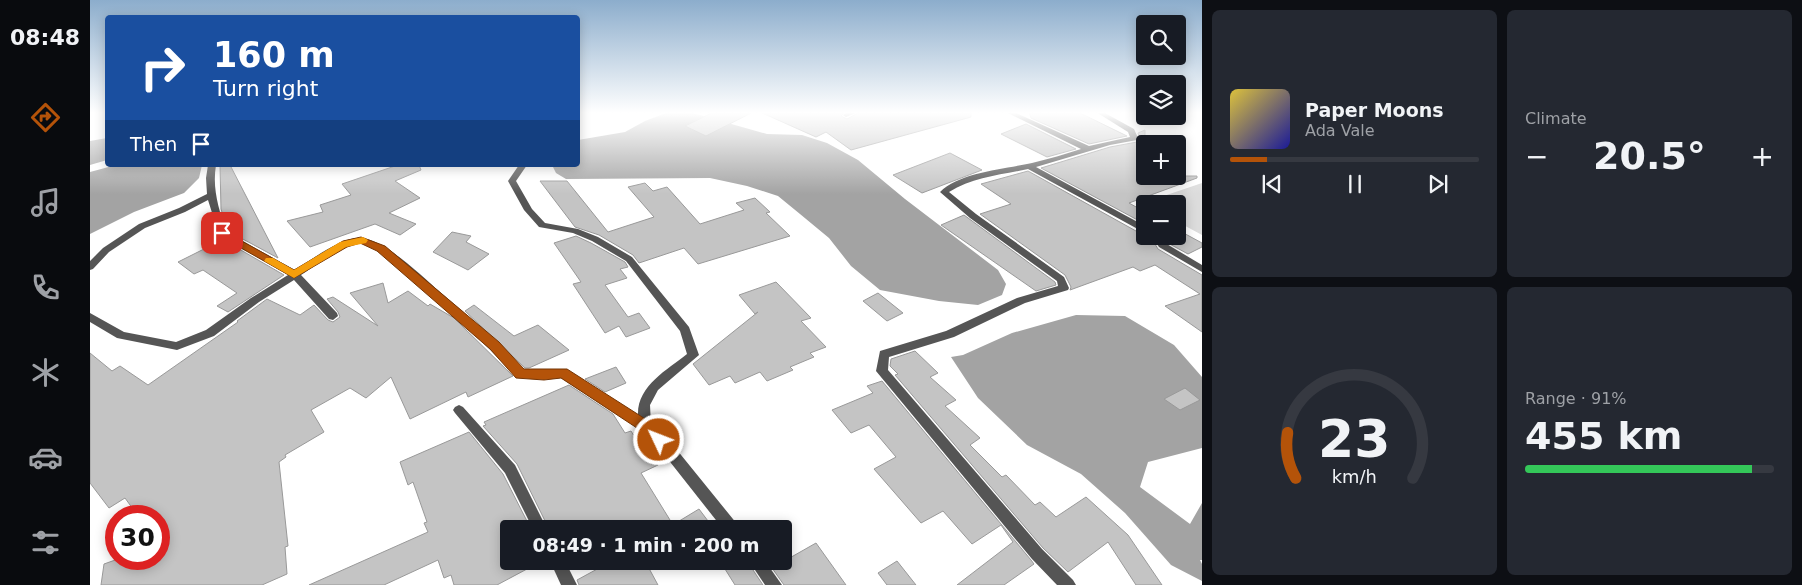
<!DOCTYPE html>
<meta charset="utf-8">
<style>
body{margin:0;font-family:"DejaVu Sans",sans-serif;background:#242831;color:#f1f3f6;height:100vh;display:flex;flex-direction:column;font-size:19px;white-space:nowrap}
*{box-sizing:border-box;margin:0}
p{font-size:16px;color:#9ea1a6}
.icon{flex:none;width:28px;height:28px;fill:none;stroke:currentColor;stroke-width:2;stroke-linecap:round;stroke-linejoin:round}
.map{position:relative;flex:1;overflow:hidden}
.drawer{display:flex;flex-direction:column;gap:10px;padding:10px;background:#0d0f14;width:600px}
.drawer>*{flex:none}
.top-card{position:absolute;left:15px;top:15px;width:475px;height:152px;border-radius:5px;box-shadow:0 2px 12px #0003;background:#1a4fa0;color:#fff;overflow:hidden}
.fabs{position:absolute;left:1046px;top:15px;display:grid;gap:10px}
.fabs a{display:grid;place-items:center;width:50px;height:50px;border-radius:5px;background:#171b24;box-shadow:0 2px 12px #0003;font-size:25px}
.speed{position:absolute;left:15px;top:505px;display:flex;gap:10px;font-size:25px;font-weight:700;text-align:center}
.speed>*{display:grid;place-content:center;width:65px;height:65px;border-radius:50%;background:#171b24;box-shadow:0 2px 12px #0003;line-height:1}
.speed .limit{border:8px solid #d22;background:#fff;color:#111}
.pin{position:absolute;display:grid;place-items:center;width:42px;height:42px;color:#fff;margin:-21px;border-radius:10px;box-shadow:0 2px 8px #0006}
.me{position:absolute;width:55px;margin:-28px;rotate:313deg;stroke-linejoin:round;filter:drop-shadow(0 0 4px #0008)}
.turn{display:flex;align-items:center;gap:18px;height:105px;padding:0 25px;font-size:22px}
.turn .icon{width:65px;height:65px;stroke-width:2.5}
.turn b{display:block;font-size:35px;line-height:42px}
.then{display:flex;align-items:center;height:48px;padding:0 25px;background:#0003;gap:10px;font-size:19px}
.big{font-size:38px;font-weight:700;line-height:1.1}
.drawer .tile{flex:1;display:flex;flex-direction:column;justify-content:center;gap:8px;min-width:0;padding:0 18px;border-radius:8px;background:#242831}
.drawer .dial{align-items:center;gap:0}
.dial svg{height:130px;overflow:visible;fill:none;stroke:#363941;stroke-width:7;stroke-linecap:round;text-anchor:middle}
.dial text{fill:#f1f3f6;stroke:none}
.song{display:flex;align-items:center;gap:15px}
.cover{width:60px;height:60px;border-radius:8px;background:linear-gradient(135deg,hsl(50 70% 55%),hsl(240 70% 35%))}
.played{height:5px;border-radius:2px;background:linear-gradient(90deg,#b45309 15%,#363941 15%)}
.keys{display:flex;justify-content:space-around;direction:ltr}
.heat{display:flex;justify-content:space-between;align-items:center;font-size:28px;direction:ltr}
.charge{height:8px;border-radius:4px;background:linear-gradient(90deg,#34c759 91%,#363941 0)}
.drawer .tiles{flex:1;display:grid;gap:10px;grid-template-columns:repeat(2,1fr)}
.trip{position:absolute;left:410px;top:520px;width:292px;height:50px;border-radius:5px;background:#171b24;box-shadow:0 2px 12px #0003;font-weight:700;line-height:50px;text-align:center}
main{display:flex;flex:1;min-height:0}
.dock{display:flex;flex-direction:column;width:90px;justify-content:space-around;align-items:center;background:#090b0e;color:#9ea1a6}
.dock .icon{width:35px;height:35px}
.dock .active{color:#b45309}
.dock b{font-size:22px;color:#f1f3f6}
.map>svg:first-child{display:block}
.green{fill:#dcdcdc}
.water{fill:#a3a3a3}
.building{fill:#c4c4c4;stroke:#999}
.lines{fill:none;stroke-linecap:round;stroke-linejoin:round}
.minor{fill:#555;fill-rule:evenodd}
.route{fill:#b45309;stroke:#753606}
.slow{fill:#f59e0b}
</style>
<main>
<nav class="dock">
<b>08:48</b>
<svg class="icon active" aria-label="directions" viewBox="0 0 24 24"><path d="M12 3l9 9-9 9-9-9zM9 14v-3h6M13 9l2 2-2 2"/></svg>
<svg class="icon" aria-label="music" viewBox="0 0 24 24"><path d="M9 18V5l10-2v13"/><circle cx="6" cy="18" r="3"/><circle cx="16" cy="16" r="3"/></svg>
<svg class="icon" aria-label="phone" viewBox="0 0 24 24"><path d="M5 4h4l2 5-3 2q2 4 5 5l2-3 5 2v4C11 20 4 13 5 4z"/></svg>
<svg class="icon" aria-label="climate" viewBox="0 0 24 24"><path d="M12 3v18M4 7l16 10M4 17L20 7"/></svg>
<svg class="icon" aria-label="car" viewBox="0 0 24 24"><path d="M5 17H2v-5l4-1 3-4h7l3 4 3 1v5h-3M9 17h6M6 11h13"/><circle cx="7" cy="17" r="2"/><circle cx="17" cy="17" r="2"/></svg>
<svg class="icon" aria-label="filters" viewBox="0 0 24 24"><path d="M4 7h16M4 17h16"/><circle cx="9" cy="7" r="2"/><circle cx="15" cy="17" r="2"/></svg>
</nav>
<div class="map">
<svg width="1112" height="585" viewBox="0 0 1112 585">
<rect width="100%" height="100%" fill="#fff"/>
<!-- green -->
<path class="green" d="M1112,183V235L1088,222V204L1053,203Z"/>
<!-- water -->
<g class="water">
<path d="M599,112L677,134L712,135L737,143L768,160L815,199L908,270L916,284L912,295L888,305L849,301L790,290L761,266L739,238L710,214L688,196L657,186L620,178L476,179L466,173L462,165H488V140L535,132L555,121L576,113Z"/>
<path d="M17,138V160L0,165V141Z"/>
<path d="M26,165H112L109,178L94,193L44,212L0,234V172Z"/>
<path d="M986,315L1035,316L1084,345L1112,377V448L1058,462L1050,487L1100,524L1112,503V560H1110L1112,564V581L1081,565L1035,513L991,474L937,445L888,398L861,357L873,355L922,333Z"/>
</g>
<!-- building -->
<g class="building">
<path d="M624,112H663L616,136L595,126Z"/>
<path d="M670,112H755L751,116L757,119L770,112H881V117L761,150L736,132L726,137Z"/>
<path d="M939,112H988L1037,136L999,144L941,118Z"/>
<path d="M936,124L986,149L957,157L911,134Z"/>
<path d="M1055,130V176H1107V178L1039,203L1055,212V224L951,168L1020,147L1047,142L1050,139L1048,133Z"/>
<path d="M860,153L892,170L832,193L803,175Z"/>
<path d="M130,165H140L188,258L138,231L131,209Z"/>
<path d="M308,165H329L331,170L305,181L330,198L299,213L326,224L310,235L285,224L220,247L197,221L233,212L230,205L261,195L252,184Z"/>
<path d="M938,171L1055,236H1060L1068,249L1112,275V332L1075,306L1110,294L1065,265L1050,271L1043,267L980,290L981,287L975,275L890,214L921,204L891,184Z"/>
<path d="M450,181H477L518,232L564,217L538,187L555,183L563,191L577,187L610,224L654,210L646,203L665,198L680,212L676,213L700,236L608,264L594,248L549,263L543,255L509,235L485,227Z"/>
<path d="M874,215L965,282L966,285L946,291L851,225Z"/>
<path d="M1088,230L1112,243V247L1098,254L1076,242L1073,236H1088Z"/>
<path d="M362,232L381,236L376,242L399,254L378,270L343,252Z"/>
<path d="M486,236L501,243L535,262L538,267L530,269L537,278L515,285L538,317L549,313L560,328L536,337L529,326L515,333L483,284L491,282L464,243Z"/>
<path d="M130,238L194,275L138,312L127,306L147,293L113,270L104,274L88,262L120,246L117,245Z"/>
<path d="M686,282L721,318L711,321L736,347L720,353L724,357L700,367L703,370L677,381L670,372L645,383L640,376L619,385L603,364L668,312L665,314L649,295Z"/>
<path d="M293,283L298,303L318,291L338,306L340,304L364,318L423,376L378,397L376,392L320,419L301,377L276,398L260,388L221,410L234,432L195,455L196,457L189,462L198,546L195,547L197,574L172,585H11L14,564L28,559H69V516H48L35,498L19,508L0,483V353L22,371L30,366L58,385L148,322L147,321L177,299L210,315L224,305L238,320L243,322L250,317L248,312L237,299L243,297L288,326L260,293Z"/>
<path d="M788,293L813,313L797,321L773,301Z"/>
<path d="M384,305L424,336L448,325L479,350L439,368H435L375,311Z"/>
<path d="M825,351L848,373L840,377L866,400L855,406L890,438L880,445L912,477L916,475L945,505L950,502L966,517L996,497L1038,535L1072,585H1046L1018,542L978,572L953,548L805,375L808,374L800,366L801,359Z"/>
<path d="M526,367L536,383L515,392L495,379Z"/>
<path d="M792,381L941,560L944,564L914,585H867L923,542L911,525L882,544L853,511L831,523L784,469L806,457L779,425L761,433L742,410L783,393L777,386Z"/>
<path d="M479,385L523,414L535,433L541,431L553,450L557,448L568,465L551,473L580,520L564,529H459L427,464L393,426L396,425L394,422Z"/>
<path d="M1095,388L1110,400L1090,410L1074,399Z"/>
<path d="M379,432L413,474L441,529H419V561H452L407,585H364L361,575L354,578L348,560L294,585H219L338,532L334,523L337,522L323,482L318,485L310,462Z"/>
<path d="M609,509L624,529H576Z"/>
<path d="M726,543L756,585H694L682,568Z"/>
<path d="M522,561H555L568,585H489L487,580Z"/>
<path d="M630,561H657L673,585H645Z"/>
<path d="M807,561L826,585H797L788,573Z"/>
</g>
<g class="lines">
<!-- minor -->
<g class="minor">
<path d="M759,112H768L756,117L753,115Z"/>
<path d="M916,112H924L999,146L1040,137L1038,132L1006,112H1013L1044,129L1048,138L1047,140L1020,145L946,167L1055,226V233L938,169C911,175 883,177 859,192L886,214L974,277L979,288L978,290L935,303L864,337L799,357L798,370L952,549L983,580L986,585H967L942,559L786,371L790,351L856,331L927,298L968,286L967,281L880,218L850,192C870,172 916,169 942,163C959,159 975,154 991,149Z"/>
<path d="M118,165H126C122,189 129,209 136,232L205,270C221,260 254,235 272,238C296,241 332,276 350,292C379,317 408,342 434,370L454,371L473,369L477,370L548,415C547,386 577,370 597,354L590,331L536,261L502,241L483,233L449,227L434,210L418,181L429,165H437L426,181L442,209L455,223L488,229L508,237L542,257L599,327L609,355L568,390L560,405L561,424L587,450L647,524L649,529H633L577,458L551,430L471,378L454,379L427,377C399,347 369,320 338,293C323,279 290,247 271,243C256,241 224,267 211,275L247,313L248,316L243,320L239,319L204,280L169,302L124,336L87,350L27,338L0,322V313L34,332L86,342L116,330L161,298L198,275L129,235L118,200L95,212L55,228L19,252L3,269L0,270V261L13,248L49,224L89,208L117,194L116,178Z"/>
<path d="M1062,236H1071L1075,243L1112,265V272L1069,247Z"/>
<path d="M369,405L373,407L425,465L457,529H443L415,473L365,413L363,410L365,407Z"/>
<path d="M460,561H475L487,585H471Z"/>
<path d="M659,561H675L692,585H675Z"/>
</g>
</g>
<!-- sky -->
<linearGradient id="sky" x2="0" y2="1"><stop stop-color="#8cadcc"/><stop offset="0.58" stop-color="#fff"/><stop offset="1" stop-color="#fff" stop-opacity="0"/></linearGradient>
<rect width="1112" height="194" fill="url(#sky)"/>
<!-- route -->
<path class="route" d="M132,230L204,270L253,241L271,237L295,246L409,342L434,369H477L560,422L576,440L574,444L569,446L564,444L550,430L471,378L454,380L426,378L400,349L287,251L270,243L257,247L204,278L128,235V231Z"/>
<!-- slow -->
<path class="slow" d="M273,237L278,240L276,243L256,247L204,278L174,261L176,258H183L204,270L250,242Z"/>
</svg>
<div class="fabs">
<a><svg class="icon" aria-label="search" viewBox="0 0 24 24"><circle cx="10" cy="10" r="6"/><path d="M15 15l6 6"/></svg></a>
<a><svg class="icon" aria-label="layers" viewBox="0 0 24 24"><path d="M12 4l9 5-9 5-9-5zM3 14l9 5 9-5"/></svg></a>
<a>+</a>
<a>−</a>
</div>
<div class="speed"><div class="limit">30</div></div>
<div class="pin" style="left:132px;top:233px;background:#d93025"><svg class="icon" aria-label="arrive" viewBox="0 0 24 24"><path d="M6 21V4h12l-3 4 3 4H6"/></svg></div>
<svg class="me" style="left:569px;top:440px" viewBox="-20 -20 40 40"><circle r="17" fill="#b45309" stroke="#fff" stroke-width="3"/><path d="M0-11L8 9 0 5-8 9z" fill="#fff"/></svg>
<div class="trip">08:49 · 1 min · 200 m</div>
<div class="top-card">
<div class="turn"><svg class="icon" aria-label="right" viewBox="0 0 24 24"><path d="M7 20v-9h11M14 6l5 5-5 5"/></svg><div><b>160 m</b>Turn right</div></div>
<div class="then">Then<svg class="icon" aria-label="arrive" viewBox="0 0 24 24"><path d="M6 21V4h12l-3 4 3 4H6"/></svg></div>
</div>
</div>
<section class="drawer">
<div class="tiles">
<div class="tile">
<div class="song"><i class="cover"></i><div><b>Paper Moons</b><p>Ada Vale</p></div></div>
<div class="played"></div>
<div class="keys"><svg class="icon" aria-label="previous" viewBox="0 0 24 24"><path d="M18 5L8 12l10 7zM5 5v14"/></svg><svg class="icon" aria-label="pause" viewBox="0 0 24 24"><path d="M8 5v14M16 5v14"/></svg><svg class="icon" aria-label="next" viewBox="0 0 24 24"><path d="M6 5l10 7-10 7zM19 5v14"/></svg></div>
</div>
<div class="tile"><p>Climate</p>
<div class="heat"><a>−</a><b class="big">20.5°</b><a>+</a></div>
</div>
<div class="tile dial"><svg viewBox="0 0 100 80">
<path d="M14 69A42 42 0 1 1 86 69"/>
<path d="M14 69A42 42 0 0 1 9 41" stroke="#b45309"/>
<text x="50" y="56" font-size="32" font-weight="700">23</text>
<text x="50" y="72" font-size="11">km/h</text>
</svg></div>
<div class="tile"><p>Range · 91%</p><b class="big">455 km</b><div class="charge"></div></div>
</div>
</section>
</main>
